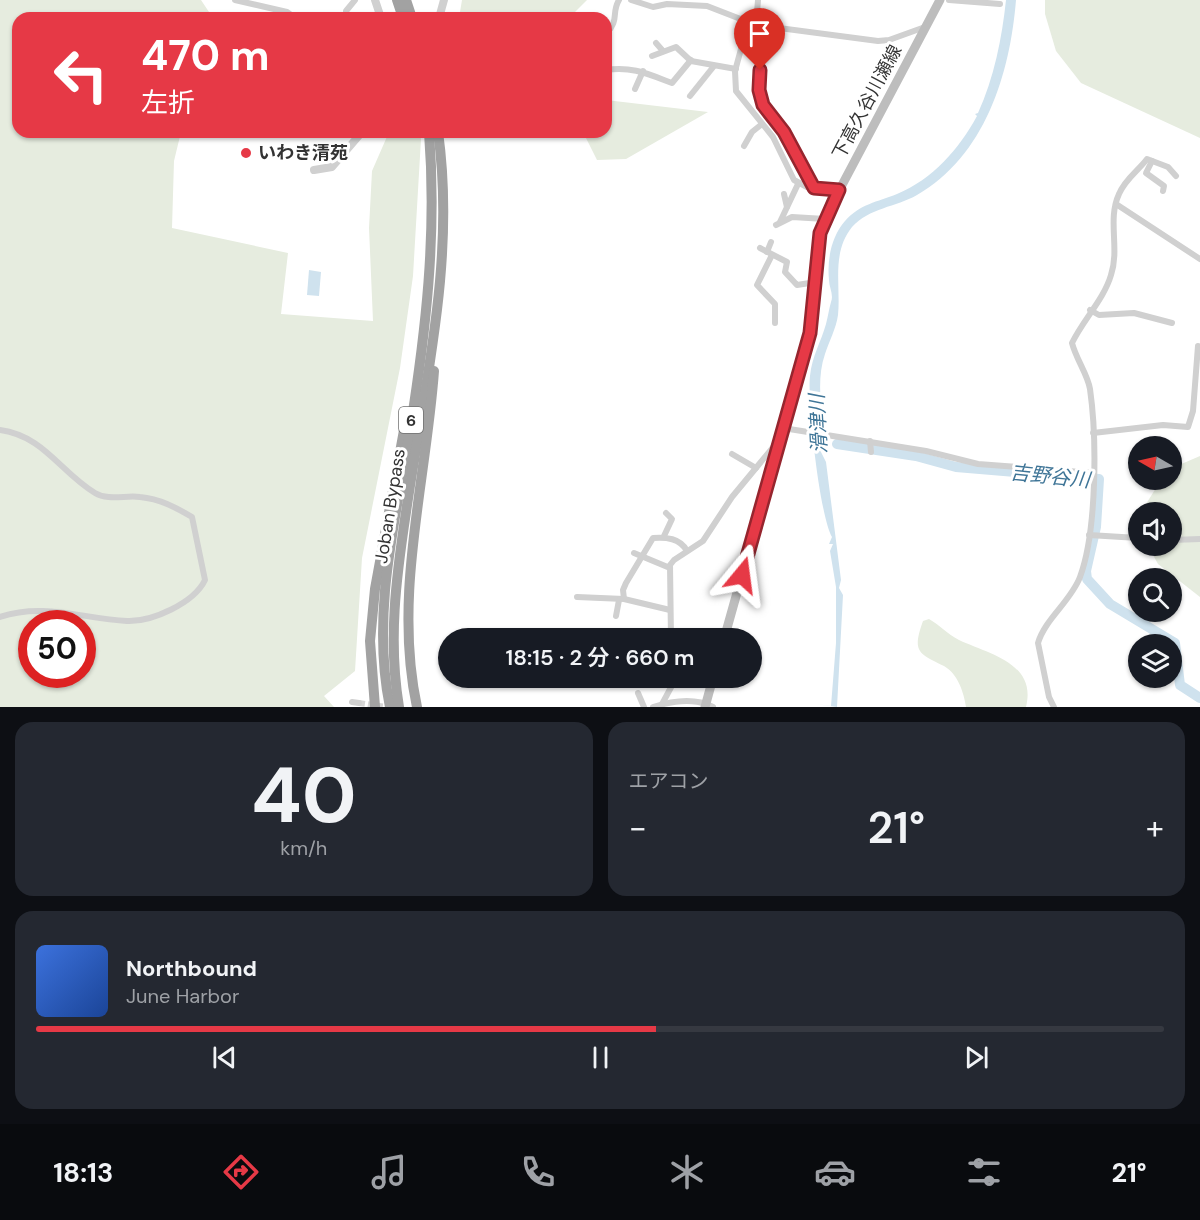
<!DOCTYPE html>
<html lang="ja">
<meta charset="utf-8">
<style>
body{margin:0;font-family:"DM Sans","Noto Sans JP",sans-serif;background:#242831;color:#f1f3f6;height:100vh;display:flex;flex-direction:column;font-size:22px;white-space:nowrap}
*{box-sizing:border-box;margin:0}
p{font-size:20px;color:#9ea1a6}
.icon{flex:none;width:33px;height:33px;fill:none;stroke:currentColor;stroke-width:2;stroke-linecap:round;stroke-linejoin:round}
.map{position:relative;height:707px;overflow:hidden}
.side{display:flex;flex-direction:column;gap:15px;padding:15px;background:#0d0f14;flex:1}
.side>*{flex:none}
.guide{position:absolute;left:12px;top:12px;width:600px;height:126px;border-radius:18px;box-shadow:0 2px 4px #0004;background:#e63946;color:#fff;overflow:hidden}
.needle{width:39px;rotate:279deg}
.tools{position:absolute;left:1128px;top:436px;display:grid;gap:12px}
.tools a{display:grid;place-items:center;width:54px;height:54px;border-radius:50%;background:#171b24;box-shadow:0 2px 4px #0004;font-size:30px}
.speed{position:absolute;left:18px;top:610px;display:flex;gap:12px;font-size:30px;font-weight:700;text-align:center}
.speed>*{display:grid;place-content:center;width:78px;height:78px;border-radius:50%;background:#171b24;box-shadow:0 2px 4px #0004;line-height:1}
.speed .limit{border:9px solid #d22;background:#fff;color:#111}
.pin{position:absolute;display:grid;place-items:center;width:51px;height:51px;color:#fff;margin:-62px -26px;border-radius:50% 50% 50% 0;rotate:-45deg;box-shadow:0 0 6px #0007}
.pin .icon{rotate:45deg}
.me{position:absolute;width:66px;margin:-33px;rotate:16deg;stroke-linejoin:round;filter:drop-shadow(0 0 4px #0008)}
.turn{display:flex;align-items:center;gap:21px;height:126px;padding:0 30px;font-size:27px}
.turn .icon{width:78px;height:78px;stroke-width:2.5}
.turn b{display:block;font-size:42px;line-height:51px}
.big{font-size:45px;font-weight:600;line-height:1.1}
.side .widget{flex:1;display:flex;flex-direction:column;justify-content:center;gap:9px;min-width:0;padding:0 21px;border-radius:18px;background:#242831}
.side .dial{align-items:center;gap:0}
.dial b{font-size:78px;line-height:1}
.song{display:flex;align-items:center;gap:18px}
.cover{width:72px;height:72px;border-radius:9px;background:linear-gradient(135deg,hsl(220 70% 55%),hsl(220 70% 35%))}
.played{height:6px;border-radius:3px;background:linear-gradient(90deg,#e63946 55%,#363941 55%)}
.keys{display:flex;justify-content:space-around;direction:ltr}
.heat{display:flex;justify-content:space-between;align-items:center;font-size:33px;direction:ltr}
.side .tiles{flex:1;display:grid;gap:15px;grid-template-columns:1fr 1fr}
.widget:last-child{grid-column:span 2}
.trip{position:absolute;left:438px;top:628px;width:324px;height:60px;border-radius:30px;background:#171b24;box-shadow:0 2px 4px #0004;font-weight:600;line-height:60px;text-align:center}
.tabs{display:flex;height:96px;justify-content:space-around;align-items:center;background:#090b0e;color:#9ea1a6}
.tabs .icon{width:42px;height:42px}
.tabs .active{color:#e63946}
.tabs b{font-size:27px;color:#f1f3f6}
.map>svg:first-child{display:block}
.green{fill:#e6ecdf;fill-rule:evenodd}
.water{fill:#cfe2ee}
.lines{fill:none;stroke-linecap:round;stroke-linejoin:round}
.river{stroke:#cfe2ee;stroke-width:10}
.minor-tunnel{stroke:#d6d6d6;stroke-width:6;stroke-dasharray:6 3;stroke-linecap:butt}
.minor{stroke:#d0d0d0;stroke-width:6}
.tertiary{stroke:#d0d0d0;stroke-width:8}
.secondary{stroke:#bdbdbd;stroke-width:9}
.trunk{stroke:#a2a2a2;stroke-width:10}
.route-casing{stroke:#96252e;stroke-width:15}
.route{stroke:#e63946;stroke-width:10}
.poi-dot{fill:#e63946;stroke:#fff;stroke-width:2}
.labels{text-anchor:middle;stroke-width:6;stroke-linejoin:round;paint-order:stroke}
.shield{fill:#fff;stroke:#707070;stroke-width:1.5}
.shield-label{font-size:16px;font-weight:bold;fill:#333}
.street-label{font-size:18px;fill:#333;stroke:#fff}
.poi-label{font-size:18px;font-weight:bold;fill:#333;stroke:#fff;text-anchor:start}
.water-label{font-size:20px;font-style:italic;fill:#3f7597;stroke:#fff}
</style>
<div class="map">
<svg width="1200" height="707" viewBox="0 0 1200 707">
<rect width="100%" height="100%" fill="#fff"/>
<!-- green -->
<g class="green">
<path d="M0,0H201L213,18H18V132H181L174,161L172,228L288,253L281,314L373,321L369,228L372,171L389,132H419L421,139L413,276L400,368L362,558L355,671L324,696L334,707H0ZM32,624H82V675H32Z"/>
<path d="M462,0H587L569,18H459Z"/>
<path d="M1045,0H1200V138L1081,83L1056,51L1045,14Z"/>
<path d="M606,100L708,112L626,159L597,160L583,132H606Z"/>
<path d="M1200,456V597L1158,564L1148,546H1172V513H1144L1146,504L1161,480H1172V468Z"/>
<path d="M929,619C940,625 947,634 959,640C989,654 1037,663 1026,707H966C964,693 958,674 944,666C918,653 912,652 923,621Z"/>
</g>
<!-- water -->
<g class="water">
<path d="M1006,0H1016C1010,74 985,156 917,195C896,207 869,208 852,227C831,253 841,286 838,315C836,329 829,341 825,354C818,374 820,396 822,417L819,422L825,441L821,452L826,462L841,580L839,588L843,595L837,707L815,704L831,706L836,643V587L830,551L833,544H829L832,537C820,517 807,402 810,376C812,356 821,342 826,324C828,316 829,309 831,302C834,295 829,287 829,280C827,260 831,237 845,221C860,204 877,202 897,194C933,179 959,149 977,116L975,114L978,113C994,78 1002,38 1006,0Z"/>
<path d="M309,270L321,272L319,296L307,295Z"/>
</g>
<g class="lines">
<!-- river -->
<path class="river" d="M837,444L916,456L956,467L1099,479L1096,527L1086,571L1087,579L1110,604L1175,643L1180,685L1200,698"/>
<!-- minor-tunnel -->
<path class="minor-tunnel" d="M359,703L386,707"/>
<!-- minor -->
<g class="minor">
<path d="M235,0L287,12L295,18"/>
<path d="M631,0L653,7L667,4L707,6L756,25L878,41L889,40L925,27"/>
<path d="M758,0L756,25L741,49L735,71L736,91L773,137L794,180L807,187L839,190"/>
<path d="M949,0L1000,4"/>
<path d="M346,18V11L355,0"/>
<path d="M764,26L760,47L761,99L770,115L787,137L804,173L814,187"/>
<path d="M606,34C620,20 611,13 619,0"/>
<path d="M656,43L663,51"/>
<path d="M652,56L676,47L691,61L736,69"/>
<path d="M606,70C632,66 648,74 672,83L691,60"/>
<path d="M635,89L643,71"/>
<path d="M690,96L714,66"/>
<path d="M744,146L752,132L762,124"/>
<path d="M1152,161L1146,173L1164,186L1163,191"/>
<path d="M784,194L787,207"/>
<path d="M1116,204L1200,259"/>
<path d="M780,222L798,184"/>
<path d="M776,225L792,217L825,219"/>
<path d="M760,248L787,262L785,272L797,285L816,282"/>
<path d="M767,252L771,242"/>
<path d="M772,255L757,285L775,304V323"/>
<path d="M1090,310L1099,315L1134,313L1172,323"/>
<path d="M783,428L926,451L978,464L1094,473"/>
<path d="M0,430C44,436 60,472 95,493C108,501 126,495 140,497C160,499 175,507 192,517L205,580C194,603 152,622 127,621C83,619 44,602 0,617"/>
<path d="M1093,433L1163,425L1188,427L1193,411L1198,346"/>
<path d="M870,441L871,452"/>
<path d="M732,454L756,468"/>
<path d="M1089,535L1138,538"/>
<path d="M664,536L672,519L666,513"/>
<path d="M1172,540L1200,539"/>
<path d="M634,553L670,568"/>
<path d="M577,597L624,599L670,610"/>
<path d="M624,599L623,590L626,583L653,538C666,537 680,538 687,551"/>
<path d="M616,616L619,600"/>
<path d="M650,638L655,635L671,636"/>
<path d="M671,639L670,565L674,560L703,541L732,497L779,440"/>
<path d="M665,678L674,682"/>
<path d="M638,693L644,707"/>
<path d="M352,702L359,703"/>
<path d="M661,706L676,678"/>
<path d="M653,707C672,701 694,697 713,707"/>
<path d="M1054,707L1049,697L1038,643C1045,619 1071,601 1080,577C1097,531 1097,438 1090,389C1088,375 1076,359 1072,343C1083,320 1104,299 1111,275C1120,248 1107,220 1119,194C1125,179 1138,171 1147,159L1168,167L1176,176"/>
</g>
<!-- tertiary -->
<g class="tertiary">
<path d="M375,0L381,18"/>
<path d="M439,18L444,0"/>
<path d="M314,170L332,167L362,132"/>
</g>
<!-- secondary -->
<g class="secondary">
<path d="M724,639L810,333L820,233L841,187L940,0"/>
<path d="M705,707L713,678"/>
</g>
<!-- trunk -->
<g class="trunk">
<path d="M397,0L403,18"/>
<path d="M406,0L412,18"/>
<path d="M375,707L370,641L375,589L407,414"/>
<path d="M390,707C371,616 395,521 410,431C426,330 437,234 429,132"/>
<path d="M399,707C388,641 396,578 406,512C424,387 456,259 438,132"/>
<path d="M417,707C393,596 426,482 434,371"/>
</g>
</g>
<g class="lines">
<!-- route casing -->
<g class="route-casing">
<path id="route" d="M742,575L810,333L820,233L839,190L814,188L784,132L763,105L759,90L760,70"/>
</g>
<!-- route -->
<use href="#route" class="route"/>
</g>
<!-- markers -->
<circle class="poi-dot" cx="246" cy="153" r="6"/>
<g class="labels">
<!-- shield labels -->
<rect class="shield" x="399" y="407" width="24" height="26" rx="4.5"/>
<g class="shield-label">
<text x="411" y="426">6</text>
</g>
<!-- street labels -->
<g class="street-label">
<text transform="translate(867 102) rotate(-62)" y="6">下高久谷川瀬線</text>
<text transform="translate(390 506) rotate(-81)" y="6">Joban Bypass</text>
</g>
<!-- poi labels -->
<g class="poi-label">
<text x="258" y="159">いわき清苑</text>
</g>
<!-- water labels -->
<g class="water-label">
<text transform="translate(818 424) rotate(-93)" y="7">滑津川</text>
<text transform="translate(1050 476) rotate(6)" y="7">吉野谷川</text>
</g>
</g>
</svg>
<div class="tools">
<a><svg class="needle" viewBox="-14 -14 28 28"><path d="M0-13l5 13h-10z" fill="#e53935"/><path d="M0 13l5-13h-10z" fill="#9ea1a6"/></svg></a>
<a><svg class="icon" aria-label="sound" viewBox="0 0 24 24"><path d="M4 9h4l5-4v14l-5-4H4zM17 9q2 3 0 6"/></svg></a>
<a><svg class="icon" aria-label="search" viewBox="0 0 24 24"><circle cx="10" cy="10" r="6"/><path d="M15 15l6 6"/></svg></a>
<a><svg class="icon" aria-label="layers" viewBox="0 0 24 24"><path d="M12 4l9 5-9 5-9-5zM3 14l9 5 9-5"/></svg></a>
</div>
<div class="speed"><div class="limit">50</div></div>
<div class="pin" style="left:760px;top:70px;background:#d93025"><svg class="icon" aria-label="arrive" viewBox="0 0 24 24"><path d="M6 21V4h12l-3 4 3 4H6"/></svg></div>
<svg class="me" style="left:742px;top:575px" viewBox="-20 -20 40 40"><path d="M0-17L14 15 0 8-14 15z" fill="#e63946" stroke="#fff" stroke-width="4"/></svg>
<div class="trip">18:15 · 2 分 · 660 m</div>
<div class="guide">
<div class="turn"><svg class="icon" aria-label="left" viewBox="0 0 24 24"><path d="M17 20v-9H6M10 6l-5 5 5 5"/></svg><div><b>470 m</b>左折</div></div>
</div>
</div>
<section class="side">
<div class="tiles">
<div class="widget dial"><b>40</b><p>km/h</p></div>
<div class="widget"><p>エアコン</p>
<div class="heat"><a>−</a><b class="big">21°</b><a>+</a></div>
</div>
<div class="widget">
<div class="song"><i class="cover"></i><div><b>Northbound</b><p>June Harbor</p></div></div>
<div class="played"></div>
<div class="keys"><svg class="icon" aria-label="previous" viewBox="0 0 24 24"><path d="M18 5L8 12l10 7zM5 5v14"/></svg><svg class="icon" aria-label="pause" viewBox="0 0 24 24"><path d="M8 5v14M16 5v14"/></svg><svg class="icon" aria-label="next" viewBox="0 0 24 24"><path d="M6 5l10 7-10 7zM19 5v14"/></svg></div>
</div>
</div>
</section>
<nav class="tabs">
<b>18:13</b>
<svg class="icon active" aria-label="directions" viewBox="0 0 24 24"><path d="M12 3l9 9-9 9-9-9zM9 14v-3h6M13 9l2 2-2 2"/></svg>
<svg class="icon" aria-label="music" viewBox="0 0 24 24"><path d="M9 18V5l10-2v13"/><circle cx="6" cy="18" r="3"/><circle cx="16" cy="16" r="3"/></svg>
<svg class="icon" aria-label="phone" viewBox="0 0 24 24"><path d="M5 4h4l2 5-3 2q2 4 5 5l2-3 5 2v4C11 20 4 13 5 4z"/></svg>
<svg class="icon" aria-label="climate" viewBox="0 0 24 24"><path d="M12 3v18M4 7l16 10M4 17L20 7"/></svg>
<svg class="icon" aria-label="car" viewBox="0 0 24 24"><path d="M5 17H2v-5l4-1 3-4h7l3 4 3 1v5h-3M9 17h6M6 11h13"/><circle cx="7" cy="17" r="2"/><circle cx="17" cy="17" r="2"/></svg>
<svg class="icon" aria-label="filters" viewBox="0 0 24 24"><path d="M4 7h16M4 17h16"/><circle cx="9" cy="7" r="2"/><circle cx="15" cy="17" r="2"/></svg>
<b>21°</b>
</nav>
